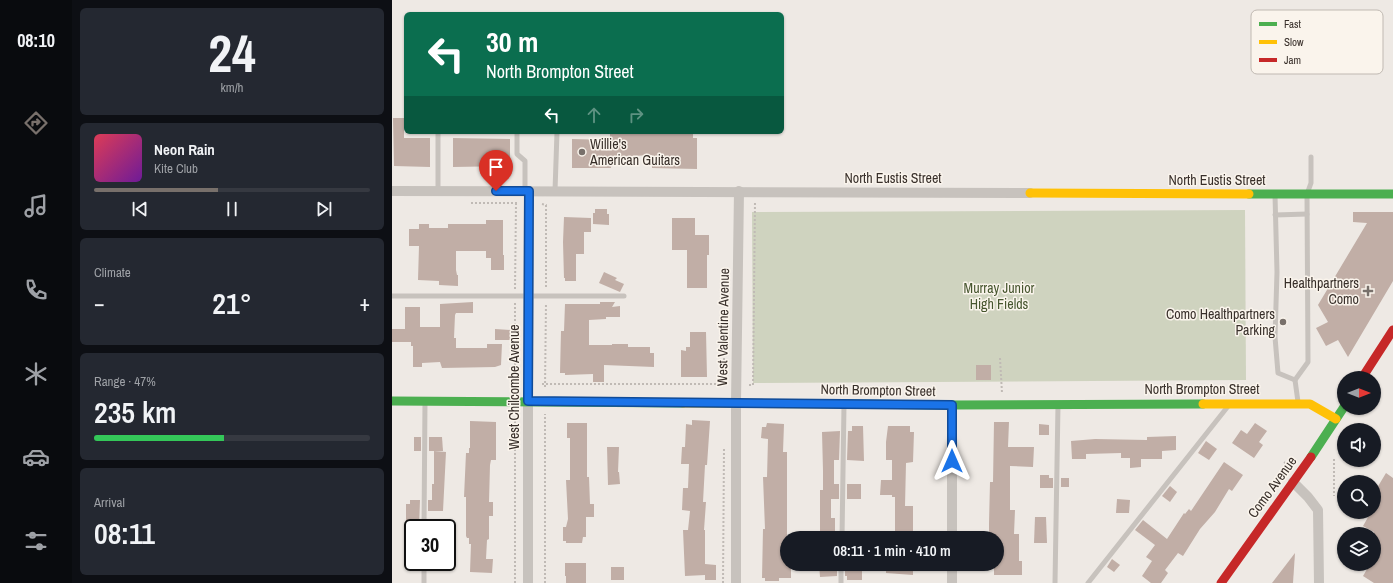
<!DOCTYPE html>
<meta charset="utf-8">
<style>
body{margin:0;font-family:"Archivo Narrow",sans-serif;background:#242831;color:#f1f3f6;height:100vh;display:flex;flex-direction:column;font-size:15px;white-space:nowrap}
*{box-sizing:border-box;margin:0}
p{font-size:13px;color:#9ea1a6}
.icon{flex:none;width:22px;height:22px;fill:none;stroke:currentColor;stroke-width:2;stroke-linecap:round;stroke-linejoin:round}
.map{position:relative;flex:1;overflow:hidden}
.sheet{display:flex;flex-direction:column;gap:8px;padding:8px;background:#0d0f14;width:320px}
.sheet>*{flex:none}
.hud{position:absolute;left:12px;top:12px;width:380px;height:122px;border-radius:6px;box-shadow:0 1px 3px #0004;background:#0b6e4f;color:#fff;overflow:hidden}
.needle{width:26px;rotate:90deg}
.fabs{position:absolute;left:945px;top:371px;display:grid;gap:8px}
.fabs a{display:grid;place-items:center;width:44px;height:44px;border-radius:50%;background:#171b24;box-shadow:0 1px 3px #0004;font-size:20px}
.speed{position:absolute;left:12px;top:519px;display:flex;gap:8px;font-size:20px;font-weight:700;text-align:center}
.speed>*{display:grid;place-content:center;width:52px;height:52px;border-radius:50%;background:#171b24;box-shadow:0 1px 3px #0004;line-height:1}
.speed .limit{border:2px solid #111;border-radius:6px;background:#fff;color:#111}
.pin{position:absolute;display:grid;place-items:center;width:34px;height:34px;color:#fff;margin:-41px -17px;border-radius:50% 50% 50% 0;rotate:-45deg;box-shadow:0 0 4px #0007}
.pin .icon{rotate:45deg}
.me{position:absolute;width:44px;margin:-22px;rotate:0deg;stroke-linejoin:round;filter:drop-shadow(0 0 3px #0008)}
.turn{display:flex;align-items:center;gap:14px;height:84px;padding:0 16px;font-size:18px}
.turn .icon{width:52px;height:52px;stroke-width:2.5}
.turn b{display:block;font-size:28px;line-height:34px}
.lanes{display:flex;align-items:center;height:38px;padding:0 16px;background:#0003;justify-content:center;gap:20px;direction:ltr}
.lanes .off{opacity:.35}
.big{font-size:30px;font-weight:600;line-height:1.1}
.sheet .tile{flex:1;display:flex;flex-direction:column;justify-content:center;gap:6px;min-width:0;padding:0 14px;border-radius:6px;background:#242831}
.sheet .dial{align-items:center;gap:0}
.dial b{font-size:52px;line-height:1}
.song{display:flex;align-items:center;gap:12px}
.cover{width:48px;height:48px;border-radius:6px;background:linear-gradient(135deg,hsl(350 70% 55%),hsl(280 70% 35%))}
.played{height:4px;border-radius:2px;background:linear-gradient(90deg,#78706b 45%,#363941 45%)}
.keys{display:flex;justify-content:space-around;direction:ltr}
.heat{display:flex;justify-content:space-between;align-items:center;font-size:22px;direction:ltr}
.charge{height:6px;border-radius:3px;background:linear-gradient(90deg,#34c759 47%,#363941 0)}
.trip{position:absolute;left:388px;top:531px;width:224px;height:40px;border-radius:20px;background:#171b24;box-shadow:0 1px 3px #0004;font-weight:600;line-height:40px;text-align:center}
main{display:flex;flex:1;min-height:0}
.menu{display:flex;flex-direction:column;width:72px;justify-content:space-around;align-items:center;background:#090b0e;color:#9ea1a6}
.menu .icon{width:28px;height:28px}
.menu .on{color:#78706b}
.menu b{font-size:18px;color:#f1f3f6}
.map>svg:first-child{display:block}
.green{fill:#cfd3bf}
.building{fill:#c1aea6}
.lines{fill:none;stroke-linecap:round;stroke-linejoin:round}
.path{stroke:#c0bab5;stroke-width:2;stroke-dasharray:2 2;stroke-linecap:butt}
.lane{stroke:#c7c2bd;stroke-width:5}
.street{stroke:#c7c2bd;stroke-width:10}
.fast{stroke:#4caf50;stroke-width:9}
.slow{stroke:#ffc107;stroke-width:9}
.jam{stroke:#c62828;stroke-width:9}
.route-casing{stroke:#114b97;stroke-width:10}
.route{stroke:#1a73e8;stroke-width:7}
.poi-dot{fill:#78706b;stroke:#faf4ec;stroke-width:1.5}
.labels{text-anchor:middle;stroke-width:3;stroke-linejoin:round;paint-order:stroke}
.poi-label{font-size:14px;fill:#382f2a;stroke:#faf4ec;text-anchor:end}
.street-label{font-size:14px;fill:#382f2a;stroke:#faf4ec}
.park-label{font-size:14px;fill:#47562f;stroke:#faf4ec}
.key{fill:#faf4ec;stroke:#c0b9b2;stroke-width:1}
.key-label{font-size:11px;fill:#382f2a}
</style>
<main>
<nav class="menu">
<b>08:10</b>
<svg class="icon on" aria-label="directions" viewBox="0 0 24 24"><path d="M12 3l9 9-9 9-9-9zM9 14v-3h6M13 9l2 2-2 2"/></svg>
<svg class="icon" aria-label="music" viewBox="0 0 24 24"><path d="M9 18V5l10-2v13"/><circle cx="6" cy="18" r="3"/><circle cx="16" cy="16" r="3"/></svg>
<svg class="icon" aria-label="phone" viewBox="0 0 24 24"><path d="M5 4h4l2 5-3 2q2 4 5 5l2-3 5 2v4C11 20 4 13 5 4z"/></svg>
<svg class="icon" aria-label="climate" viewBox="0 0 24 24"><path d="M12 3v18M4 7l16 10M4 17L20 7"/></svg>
<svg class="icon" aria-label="car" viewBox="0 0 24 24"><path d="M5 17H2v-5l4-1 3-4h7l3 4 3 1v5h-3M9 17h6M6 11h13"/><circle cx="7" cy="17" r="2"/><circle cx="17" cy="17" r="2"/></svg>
<svg class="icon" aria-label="filters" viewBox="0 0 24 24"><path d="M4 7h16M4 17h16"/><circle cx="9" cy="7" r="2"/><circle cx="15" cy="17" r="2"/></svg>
</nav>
<section class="sheet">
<div class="tile dial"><b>24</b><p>km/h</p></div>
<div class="tile">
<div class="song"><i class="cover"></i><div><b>Neon Rain</b><p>Kite Club</p></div></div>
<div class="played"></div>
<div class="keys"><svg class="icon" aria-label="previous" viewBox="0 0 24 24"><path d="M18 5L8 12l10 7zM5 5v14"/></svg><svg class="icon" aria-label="pause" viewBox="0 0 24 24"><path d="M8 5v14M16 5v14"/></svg><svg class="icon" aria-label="next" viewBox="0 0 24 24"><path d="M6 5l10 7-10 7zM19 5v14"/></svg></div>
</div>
<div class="tile"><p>Climate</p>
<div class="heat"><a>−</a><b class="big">21°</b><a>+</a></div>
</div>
<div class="tile"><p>Range · 47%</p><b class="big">235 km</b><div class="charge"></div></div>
<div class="tile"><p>Arrival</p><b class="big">08:11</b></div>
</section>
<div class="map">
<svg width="1001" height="583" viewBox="0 0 1001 583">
<rect width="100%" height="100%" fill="#eee9e4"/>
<!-- green -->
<path class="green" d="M853,210L854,380L361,383L360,212Z"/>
<!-- building -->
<g class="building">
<path d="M1,118H12V138H38V167L2,166Z"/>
<path d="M218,132H301V138H305V169L260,168V155L220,157L219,168H180V139L218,140Z"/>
<path d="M61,138L118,139V166L61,167Z"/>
<path d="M203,209H215V214H217V225L201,224V213H203Z"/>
<path d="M961,212H1001V281L956,357L946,340L934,346L924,328L936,322L926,305L975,223L961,222Z"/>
<path d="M172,217L199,218V232H192V254H184V281H173V278H172L171,242Z"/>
<path d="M280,218H303V235H317V255H315V288H295V250H280Z"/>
<path d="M94,220H111V255H112V270H99V258H94V251H64V270L65,275H66V286L47,285V281L26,280L27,246H17V229H27V224H37V228H56V224H94Z"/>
<path d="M212,272L225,278L223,280L232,284L228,292L207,283Z"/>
<path d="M81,302V313H64L63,315L62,338H64V348H95V344H110L109,365L103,367L50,368L48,362L30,363V367H21V346H19V342H0V329H13V307H28V327H48V304Z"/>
<path d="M208,302H223L220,307L228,306V317H214V319L197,320V345H220V344H236V347H258V353H262V367L212,365V382H201V374L173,375V373H168L169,331H172L173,304H208Z"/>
<path d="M103,329L119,330L118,340H103Z"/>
<path d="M298,332H314L315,377H289V350L294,351V347H298Z"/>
<rect x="584" y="365" width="15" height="15"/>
<path d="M300,420L318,421L315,465H313L311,502H314L312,530H313V564L324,565V580H313V575L293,576L291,530H296L298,511L290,510L291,488H296L297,464H289L290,447H293L294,424L300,425Z"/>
<path d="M78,421L104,422V460H99L98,465L97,502H101V516H97V539L95,540L94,559H101L100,573L78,572L79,544H77V538H75L74,536V497H72L74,453H77V448H78Z"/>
<path d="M602,422H617L616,447H642L641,467L618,466V510H623L622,534H627V561H630V575H602V564H605V538H597V524L598,482H601Z"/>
<path d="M175,423H195V477H197L198,504H202V517H194V537H191L190,543H174V541H171V527H174L176,519L174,480H178V438H175Z"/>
<path d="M375,423L392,424L391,452H395V564H399V578H387V581H373V578H370L371,529H373L371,477H375L376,439L369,438L370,427H374Z"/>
<path d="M863,423L875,431L867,442L871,445L862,458L840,443L849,430L855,434Z"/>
<path d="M647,424L657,425V435H647Z"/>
<path d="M460,426H471L472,461L455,460L456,431H460Z"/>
<path d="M496,426H518V432H522L521,462L514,463L513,506H521V538H503V497H500V495H488L489,480H500V460H494V442Z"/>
<path d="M448,431L447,460H442V484H447V499H439V518H443V538H428V490H431V471L430,432Z"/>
<path d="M784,436V450L770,451V459H749V467L738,468V458H729V453L694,454V459H680L679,441L703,439L755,440V437Z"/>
<rect x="22" y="437" width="7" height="14"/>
<path d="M37,437H50L51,451H37Z"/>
<path d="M814,441L825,449L817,460L806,453Z"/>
<path d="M215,447H227L226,472H227L228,484L216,485Z"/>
<path d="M42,451L54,452L51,511H36V500H40V484H42Z"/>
<path d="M832,462L851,475L840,491L837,489L823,512L808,529L791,556L786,553L773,570L776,573L769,583H759L750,576L760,561L754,557L763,545L743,530L751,520L775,539L792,513L793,514L797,509L799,511Z"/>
<path d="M994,473L1001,478V583H982L971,576L978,564H982V532L971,526L979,512H982V493Z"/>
<path d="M648,475H657V478H661V488H648Z"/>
<rect x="669" y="478" width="8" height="9"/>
<rect x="455" y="484" width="14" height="15"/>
<path d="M778,486L785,492L778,502L770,496Z"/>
<path d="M725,499L738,500L737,513H724Z"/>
<path d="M18,500H28L27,528H14V504H18Z"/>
<path d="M643,517H654L655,543H642Z"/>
<path d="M903,553L901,583H880Z"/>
<path d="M720,559L728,565L722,572L715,567Z"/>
<path d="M173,563H194V583H174V576H173Z"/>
<path d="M427,564H445V576L428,577Z"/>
<path d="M453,564H462V568H470V580H455V576H453Z"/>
<path d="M494,564H521V575L494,573Z"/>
<rect x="219" y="567" width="13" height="13"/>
</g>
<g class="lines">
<!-- path -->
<g class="path">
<path d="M79,203H125"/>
<path d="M150,204L154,205V289"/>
<path d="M123,289L124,204"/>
<path d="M608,358L610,393"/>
<path d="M150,384H335"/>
<path d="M332,384V322"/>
<path d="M357,385H361L363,202"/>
<path d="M153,387L154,303"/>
<path d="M123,389V303"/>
<path d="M942,459V496"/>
<path d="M892,462L898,466"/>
<path d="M123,583V415"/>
<path d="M153,583V414"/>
<path d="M331,583L332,448"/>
</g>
<!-- lane -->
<g class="lane">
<path d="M46,132V191"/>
<path d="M125,132V154L133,161V191"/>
<path d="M163,191L165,132"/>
<path d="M883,195L885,272L883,337L886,373L903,380"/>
<path d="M883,215L915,214"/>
<path d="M0,296H232"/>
<path d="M906,402L903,380L916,362L915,194L919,183V157"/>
<path d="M32,528L33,401"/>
<path d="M450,538L452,405"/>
<path d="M32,583V562"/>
<path d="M449,583V564"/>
<path d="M663,583L666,405"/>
<path d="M696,583L837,405"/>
</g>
<!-- street -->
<g class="street">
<path d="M0,191L638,193"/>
<path d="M901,482L916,497L926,510L927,583"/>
<path d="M560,538V405"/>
<path d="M136,583V401L137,191"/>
<path d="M344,583V402L347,191"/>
<path d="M560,583V564"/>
</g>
<!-- fast -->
<g class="fast">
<path d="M857,194H1001"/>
<path d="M0,401L291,403"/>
<path d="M449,404L560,405L811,404"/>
<path d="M919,457L952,407"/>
</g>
<!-- slow -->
<g class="slow">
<path d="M638,193L857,194"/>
<path d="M291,403L449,404"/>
<path d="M811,404H918L944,419"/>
</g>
<!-- jam -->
<g class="jam">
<path d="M970,378L1001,330"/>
<path d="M829,583L919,457"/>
</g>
</g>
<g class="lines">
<!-- route casing -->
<g class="route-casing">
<path id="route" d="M104,191H137L136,401L560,405V461"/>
</g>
<!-- route -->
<use href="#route" class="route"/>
</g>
<!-- markers -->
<g class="poi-dot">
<circle cx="190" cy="152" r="4"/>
<path d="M974 285h4v4h4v4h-4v4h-4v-4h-4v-4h4z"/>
<circle cx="891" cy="322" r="4"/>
</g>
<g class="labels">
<!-- poi labels -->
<g class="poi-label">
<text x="198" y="149" text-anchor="start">Willie's<tspan x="198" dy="16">American Guitars</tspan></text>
<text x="967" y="288">Healthpartners<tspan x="967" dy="16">Como</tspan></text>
<text x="883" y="319">Como Healthpartners<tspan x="883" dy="16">Parking</tspan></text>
</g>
<!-- street labels -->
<g class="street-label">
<text x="501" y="183">North Eustis Street</text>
<text x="825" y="185">North Eustis Street</text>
<text transform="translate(331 327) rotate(-89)" y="5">West Valentine Avenue</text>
<text transform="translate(122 387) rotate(-90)" y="5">West Chilcombe Avenue</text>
<text x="810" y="394">North Brompton Street</text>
<text transform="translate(486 390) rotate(1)" y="5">North Brompton Street</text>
<text transform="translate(880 487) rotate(-54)" y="5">Como Avenue</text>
</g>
<!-- park labels -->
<g class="park-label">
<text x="607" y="293">Murray Junior<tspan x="607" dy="16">High Fields</tspan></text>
</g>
</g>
<!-- legend -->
<rect x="859" y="10" width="132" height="64" rx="6" class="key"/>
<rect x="867" y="22" width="18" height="4" fill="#4caf50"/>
<rect x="867" y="40" width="18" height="4" fill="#ffc107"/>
<rect x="867" y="58" width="18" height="4" fill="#c62828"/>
<g class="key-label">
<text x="892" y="28">Fast</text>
<text x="892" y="46">Slow</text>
<text x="892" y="64">Jam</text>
</g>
</svg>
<div class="fabs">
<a><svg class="needle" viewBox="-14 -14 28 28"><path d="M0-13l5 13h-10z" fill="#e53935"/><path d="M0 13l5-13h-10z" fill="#9ea1a6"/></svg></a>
<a><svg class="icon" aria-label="sound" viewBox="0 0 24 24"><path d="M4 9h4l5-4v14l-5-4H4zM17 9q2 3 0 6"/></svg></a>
<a><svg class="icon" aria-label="search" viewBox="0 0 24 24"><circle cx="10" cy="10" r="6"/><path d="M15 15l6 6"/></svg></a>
<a><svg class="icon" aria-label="layers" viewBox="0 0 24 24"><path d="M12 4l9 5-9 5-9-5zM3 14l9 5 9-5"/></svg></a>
</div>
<div class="speed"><div class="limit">30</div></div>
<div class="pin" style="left:104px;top:191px;background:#d93025"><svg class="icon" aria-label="arrive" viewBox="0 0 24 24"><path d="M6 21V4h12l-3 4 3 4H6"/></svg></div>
<svg class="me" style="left:560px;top:461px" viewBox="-20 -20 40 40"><path d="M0-17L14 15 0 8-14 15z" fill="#1a73e8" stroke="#fff" stroke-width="4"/></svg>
<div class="trip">08:11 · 1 min · 410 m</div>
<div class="hud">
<div class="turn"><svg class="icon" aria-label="left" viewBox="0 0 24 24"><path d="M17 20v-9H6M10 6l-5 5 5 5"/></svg><div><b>30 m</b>North Brompton Street</div></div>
<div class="lanes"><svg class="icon" aria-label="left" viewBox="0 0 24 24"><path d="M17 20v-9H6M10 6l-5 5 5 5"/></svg><svg class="icon off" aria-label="ahead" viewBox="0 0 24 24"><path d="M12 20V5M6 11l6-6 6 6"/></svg><svg class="icon off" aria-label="right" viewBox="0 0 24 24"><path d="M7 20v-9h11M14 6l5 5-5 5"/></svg></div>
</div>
</div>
</main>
